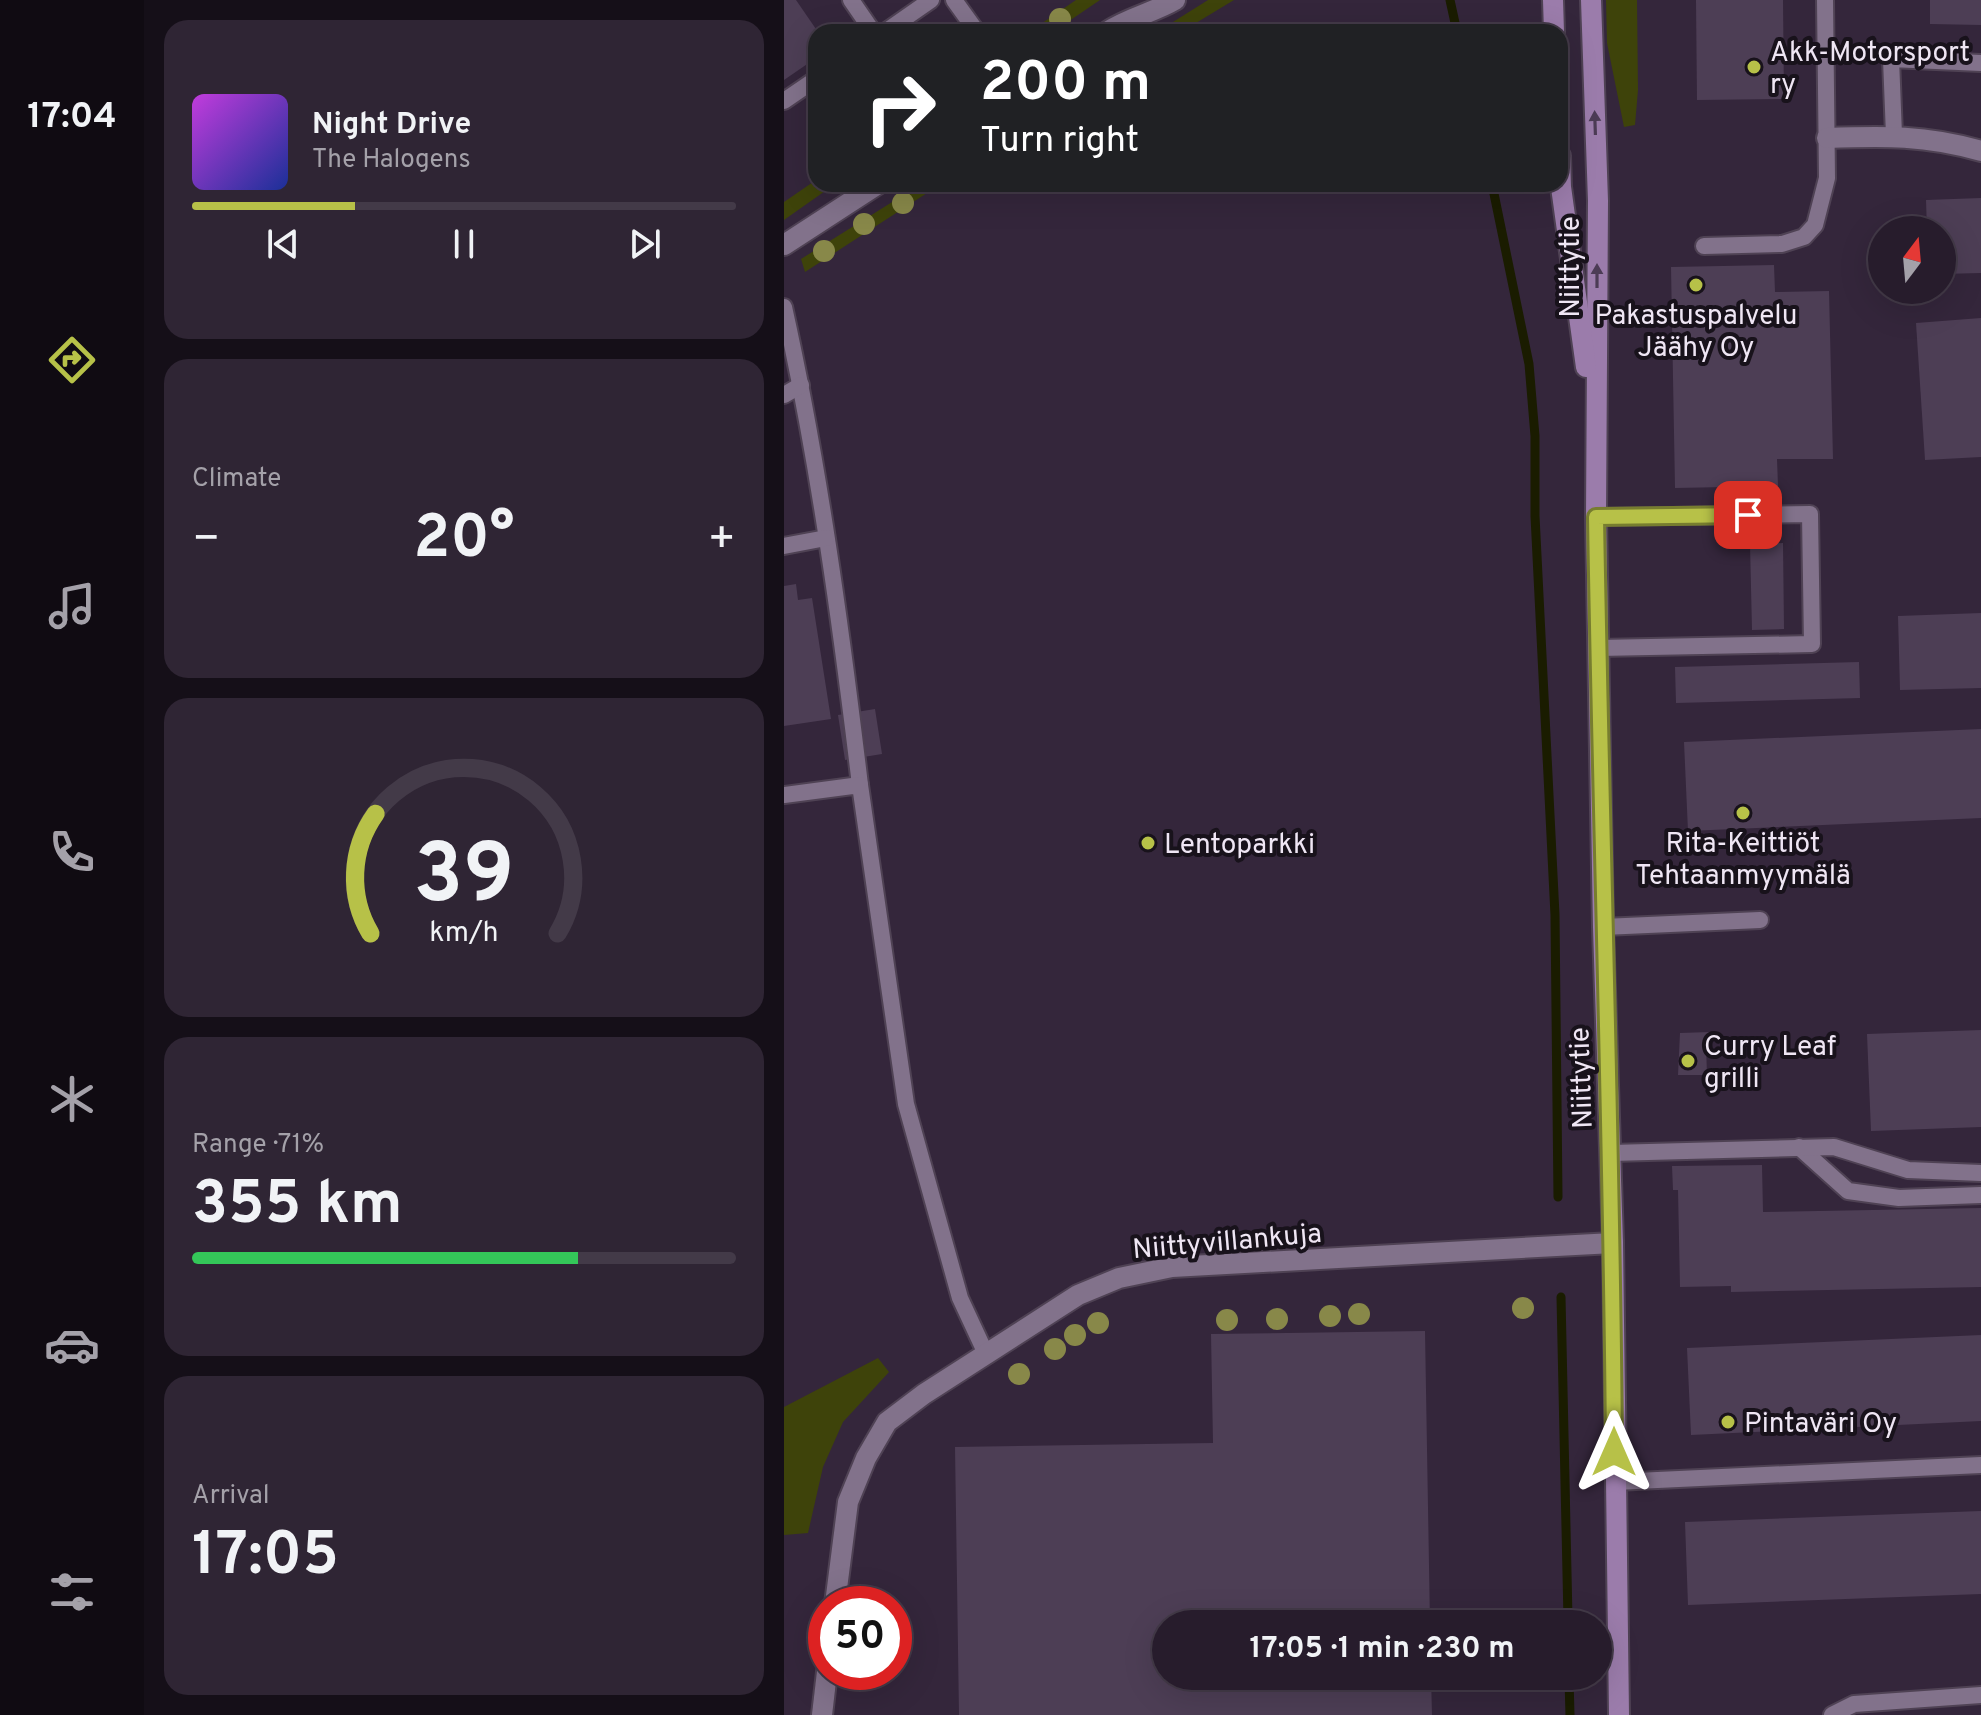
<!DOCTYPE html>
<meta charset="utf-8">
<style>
body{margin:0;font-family:Overpass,sans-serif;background:#2f2534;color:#f1f3f6;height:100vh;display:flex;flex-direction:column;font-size:30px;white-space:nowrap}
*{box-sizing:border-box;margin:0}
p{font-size:26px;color:#a4a1a9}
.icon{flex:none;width:44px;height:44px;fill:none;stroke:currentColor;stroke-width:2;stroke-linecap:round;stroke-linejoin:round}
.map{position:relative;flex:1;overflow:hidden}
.details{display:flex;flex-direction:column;gap:20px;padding:20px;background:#150f18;width:640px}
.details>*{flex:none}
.top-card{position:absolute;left:24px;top:24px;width:760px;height:168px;border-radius:24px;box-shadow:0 8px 32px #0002,0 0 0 2px #433a48;background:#202124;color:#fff;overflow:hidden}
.needle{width:52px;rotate:16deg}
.tools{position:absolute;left:1084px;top:216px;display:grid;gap:16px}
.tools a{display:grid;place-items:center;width:88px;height:88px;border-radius:50%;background:#271c2c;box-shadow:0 8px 32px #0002,0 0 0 2px #433a48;font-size:40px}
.speed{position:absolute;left:24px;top:1586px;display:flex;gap:16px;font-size:40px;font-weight:700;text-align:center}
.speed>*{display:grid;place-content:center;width:104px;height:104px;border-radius:50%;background:#271c2c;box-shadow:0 8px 32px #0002,0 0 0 2px #433a48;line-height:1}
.speed .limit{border:12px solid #d22;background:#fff;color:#111}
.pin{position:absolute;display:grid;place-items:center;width:68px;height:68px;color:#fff;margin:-34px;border-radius:16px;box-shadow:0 4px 12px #0006}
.me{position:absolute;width:88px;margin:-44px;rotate:0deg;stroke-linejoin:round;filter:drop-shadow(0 0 6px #0008)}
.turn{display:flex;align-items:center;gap:28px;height:168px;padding:0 40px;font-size:36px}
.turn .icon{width:104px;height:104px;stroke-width:2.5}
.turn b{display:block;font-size:56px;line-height:68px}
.big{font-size:60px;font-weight:700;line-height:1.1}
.details .widget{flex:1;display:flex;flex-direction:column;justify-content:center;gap:12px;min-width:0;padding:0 28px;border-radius:24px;background:#2f2534}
.details .dial{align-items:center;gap:0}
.dial svg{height:208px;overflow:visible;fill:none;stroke:#433a48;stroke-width:7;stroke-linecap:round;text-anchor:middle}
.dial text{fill:#f1f3f6;stroke:none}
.song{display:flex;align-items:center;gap:24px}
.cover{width:96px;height:96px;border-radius:12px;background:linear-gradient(135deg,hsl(290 70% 55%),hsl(230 70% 35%))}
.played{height:8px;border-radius:4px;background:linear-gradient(90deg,#b7c148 30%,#433a48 30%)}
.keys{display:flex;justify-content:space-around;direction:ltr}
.heat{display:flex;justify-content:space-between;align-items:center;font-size:44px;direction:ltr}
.charge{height:12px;border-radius:6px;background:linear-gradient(90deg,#34c759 71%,#433a48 0)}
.trip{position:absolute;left:368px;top:1610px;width:460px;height:80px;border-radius:40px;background:#271c2c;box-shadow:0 8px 32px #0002,0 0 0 2px #433a48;font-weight:700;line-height:80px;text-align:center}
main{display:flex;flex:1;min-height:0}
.tab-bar{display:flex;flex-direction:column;width:144px;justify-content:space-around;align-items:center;background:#100b12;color:#a4a1a9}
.tab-bar .icon{width:56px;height:56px}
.tab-bar .active{color:#b7c148}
.tab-bar b{font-size:36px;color:#f1f3f6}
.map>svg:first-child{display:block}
.green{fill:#3e430a}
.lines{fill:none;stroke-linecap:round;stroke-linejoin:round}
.stream{stroke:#1a1c00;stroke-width:9}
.building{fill:#4d3e55}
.service-casing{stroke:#4f4254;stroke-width:20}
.minor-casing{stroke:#4f4254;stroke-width:24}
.tertiary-casing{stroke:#4f4254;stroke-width:24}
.secondary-casing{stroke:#4f4254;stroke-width:24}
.service{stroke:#82728b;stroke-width:16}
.minor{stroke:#82728b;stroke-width:20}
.tertiary{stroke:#82728b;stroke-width:20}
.secondary{stroke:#9b7cab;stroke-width:20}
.tree{fill:#888849}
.oneway{fill:#4c3c55}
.route-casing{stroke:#777d2f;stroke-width:20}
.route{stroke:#b7c148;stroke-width:14}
.poi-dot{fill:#b7c148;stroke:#18121b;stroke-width:3}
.labels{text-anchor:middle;stroke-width:8;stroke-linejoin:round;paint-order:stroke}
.poi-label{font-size:28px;fill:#efe6f4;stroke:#18121b;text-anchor:start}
.street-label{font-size:28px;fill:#efe6f4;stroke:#18121b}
</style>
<main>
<nav class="tab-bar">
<b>17:04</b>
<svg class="icon active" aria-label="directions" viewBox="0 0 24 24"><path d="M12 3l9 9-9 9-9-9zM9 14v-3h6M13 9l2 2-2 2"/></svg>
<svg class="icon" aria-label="music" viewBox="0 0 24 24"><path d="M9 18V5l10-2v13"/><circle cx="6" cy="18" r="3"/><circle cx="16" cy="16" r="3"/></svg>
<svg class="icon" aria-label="phone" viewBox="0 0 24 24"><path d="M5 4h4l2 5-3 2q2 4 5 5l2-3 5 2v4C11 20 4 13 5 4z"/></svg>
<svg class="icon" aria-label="climate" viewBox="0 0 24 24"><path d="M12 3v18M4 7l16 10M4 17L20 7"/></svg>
<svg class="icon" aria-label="car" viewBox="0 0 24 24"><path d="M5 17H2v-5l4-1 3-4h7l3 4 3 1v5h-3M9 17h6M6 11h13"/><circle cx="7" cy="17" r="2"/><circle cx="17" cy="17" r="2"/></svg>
<svg class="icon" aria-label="filters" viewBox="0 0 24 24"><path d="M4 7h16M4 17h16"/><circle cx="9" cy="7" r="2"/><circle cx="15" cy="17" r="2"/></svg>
</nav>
<section class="details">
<div class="widget">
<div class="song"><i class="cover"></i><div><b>Night Drive</b><p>The Halogens</p></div></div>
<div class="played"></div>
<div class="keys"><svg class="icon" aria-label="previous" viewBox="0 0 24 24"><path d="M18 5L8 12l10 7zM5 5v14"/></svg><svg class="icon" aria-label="pause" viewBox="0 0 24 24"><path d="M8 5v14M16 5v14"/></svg><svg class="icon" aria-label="next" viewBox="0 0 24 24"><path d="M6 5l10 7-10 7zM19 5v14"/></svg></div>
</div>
<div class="widget"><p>Climate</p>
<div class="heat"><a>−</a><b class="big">20°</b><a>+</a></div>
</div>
<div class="widget dial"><svg viewBox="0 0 100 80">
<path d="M14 69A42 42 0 1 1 86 69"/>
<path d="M14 69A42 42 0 0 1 16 23" stroke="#b7c148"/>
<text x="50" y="56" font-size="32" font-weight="700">39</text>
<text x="50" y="72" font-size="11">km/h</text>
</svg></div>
<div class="widget"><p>Range · 71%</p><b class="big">355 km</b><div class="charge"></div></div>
<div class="widget"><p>Arrival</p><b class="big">17:05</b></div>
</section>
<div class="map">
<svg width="1197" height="1715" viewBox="0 0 1197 1715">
<rect width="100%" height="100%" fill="#34263b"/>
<!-- green -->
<g class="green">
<path d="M292,0H316L269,32H245Z"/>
<path d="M424,0H450L397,32H373Z"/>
<path d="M822,0H853L854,90L851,125L840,127L823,43Z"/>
<path d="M32,180V184H51L0,220V202Z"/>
<path d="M137,184H157L21,272L17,259Z"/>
<path d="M94,1358L105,1372L59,1422L39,1467L24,1533L0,1535V1407Z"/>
</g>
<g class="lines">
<!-- stream -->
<g class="stream">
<path d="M666,0L673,32"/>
<path d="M708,184L745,364L751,436V516L771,915L774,1197"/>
<path d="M777,1297L784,1619"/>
<path d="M785,1679L786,1715"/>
</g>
</g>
<!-- building -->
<g class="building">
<path d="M0,0H12L34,32H32V58L0,80Z"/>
<path d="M912,0H999L1000,99L913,100Z"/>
<path d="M1146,0H1197V25L1146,24Z"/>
<path d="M1197,198V273L1158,274V230H1143L1142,200Z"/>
<path d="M990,265L991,292L1045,291L1049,459H993L994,486L891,488L887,267Z"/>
<path d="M1197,318V457L1141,460L1132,323Z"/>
<path d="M999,543L1000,629L968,630L966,544Z"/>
<path d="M12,584L14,600L28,598L47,719L0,726V586Z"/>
<path d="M1197,613V688L1116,690L1114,616Z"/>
<path d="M1075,662L1076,698L892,703L891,667Z"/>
<path d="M91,709L98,754L61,760L54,715Z"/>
<path d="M1197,729V818L904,831L900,742Z"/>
<path d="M1197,1030V1127L1087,1131L1083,1034Z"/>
<path d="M926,1032V1045H922L923,1075H894L896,1033Z"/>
<path d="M978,1165L979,1212L1197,1208V1287L947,1292V1286L896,1287L894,1190H889L888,1166Z"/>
<path d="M641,1331L646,1624H382V1676H647L648,1715H175L171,1447L429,1443L427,1334Z"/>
<path d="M1197,1335V1421L907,1435L903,1348Z"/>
<path d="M1197,1511V1594L904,1605L901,1522Z"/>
</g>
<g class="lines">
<!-- service casing -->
<g class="service-casing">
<g id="service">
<path d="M67,0L89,32"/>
<path d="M170,0L193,32"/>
<path d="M101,32L147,0"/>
<path d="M0,101L32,79"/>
<path d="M1110,135L1107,59L1197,63"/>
<path d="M920,246L998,244L1020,237L1031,225L1043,178L1041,0"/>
<path d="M0,307C35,465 57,626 76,785"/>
<path d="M0,395L17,385"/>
<path d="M812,517L1026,514L1028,644L814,648"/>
<path d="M0,546L42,538"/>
<path d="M0,795L76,785L122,1104L176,1298L202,1354"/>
<path d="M819,927L976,920"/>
<path d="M1015,1147L1064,1191L1115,1198L1197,1195"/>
<path d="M827,1153L1050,1147L1124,1170L1197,1173"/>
<path d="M831,1482L1197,1465"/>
<path d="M1048,1715L1070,1704L1197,1695"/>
</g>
</g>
<!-- minor casing -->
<g class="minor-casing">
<g id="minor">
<path d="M1043,138C1100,136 1142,135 1197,151"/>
<path d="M51,1604L64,1502L82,1458L103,1422L140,1394L294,1295L335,1278L388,1267L829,1243"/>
<path d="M38,1715L43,1672"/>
</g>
</g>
<!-- tertiary casing -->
<g class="tertiary-casing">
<g id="tertiary">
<path d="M323,32C343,18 369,13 391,0"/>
<path d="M0,245L94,184"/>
</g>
</g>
<!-- secondary casing -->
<g class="secondary-casing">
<g id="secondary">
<path d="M769,0L770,32"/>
<path d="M807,0L814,201L812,517L819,927L829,1243L835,1715"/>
<path d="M776,156L777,187L802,367"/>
</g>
</g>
<!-- service -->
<use href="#service" class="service"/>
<!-- minor -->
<use href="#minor" class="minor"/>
<!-- tertiary -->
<use href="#tertiary" class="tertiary"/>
<!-- secondary -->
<use href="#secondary" class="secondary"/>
</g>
<!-- trees -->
<g class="tree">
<circle cx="276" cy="19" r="11"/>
<circle cx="119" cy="203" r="11"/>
<circle cx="80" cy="224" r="11"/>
<circle cx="40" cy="251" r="11"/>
<circle cx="739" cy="1308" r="11"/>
<circle cx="575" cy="1314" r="11"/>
<circle cx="546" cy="1316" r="11"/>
<circle cx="493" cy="1319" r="11"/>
<circle cx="443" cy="1320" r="11"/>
<circle cx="314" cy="1323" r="11"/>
<circle cx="291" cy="1335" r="11"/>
<circle cx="271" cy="1349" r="11"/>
<circle cx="235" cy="1374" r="11"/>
</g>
<!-- one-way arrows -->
<defs><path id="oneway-solid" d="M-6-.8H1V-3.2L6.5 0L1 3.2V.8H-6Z" transform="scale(2)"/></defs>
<g class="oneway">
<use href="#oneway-solid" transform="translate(811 123) rotate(-92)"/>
<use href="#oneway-solid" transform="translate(813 276) rotate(-90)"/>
</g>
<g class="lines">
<!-- route casing -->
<g class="route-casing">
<path id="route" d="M830,1452C828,1140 817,829 812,517L964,515"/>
</g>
<!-- route -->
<use href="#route" class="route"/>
</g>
<!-- markers -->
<g class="poi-dot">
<circle cx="970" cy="67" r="8"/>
<circle cx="912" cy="285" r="8"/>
<circle cx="959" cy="813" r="8"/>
<circle cx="364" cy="843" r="8"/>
<circle cx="904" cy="1061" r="8"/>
<circle cx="944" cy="1422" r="8"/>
</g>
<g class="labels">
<!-- poi labels -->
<g class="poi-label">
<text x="986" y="61">Akk-Motorsport<tspan x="986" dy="32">ry</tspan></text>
<text x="912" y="324" text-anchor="middle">Pakastuspalvelu<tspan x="912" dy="32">Jäähy Oy</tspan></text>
<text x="959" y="852" text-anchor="middle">Rita-Keittiöt<tspan x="959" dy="32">Tehtaanmyymälä</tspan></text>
<text x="380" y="853">Lentoparkki</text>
<text x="920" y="1055">Curry Leaf<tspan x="920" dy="32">grilli</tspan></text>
<text x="960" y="1432">Pintaväri Oy</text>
</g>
<!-- street labels -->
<g class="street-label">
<text transform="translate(785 267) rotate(-90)" y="10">Niittytie</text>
<text transform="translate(796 1078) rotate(-92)" y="10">Niittytie</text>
<text transform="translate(443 1240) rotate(-5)" y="10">Niittyvillankuja</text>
</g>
</g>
</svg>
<div class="tools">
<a><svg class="needle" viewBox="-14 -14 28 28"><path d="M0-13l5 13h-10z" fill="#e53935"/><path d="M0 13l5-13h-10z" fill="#a4a1a9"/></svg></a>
</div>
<div class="speed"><div class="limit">50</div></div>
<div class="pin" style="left:964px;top:515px;background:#d93025"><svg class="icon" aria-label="arrive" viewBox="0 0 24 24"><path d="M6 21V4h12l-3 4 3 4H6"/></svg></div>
<svg class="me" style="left:830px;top:1452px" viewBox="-20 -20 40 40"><path d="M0-17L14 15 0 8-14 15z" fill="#b7c148" stroke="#fff" stroke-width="4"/></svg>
<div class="trip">17:05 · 1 min · 230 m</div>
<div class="top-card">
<div class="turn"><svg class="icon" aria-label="right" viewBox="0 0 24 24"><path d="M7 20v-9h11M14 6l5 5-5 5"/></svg><div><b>200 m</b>Turn right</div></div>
</div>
</div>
</main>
